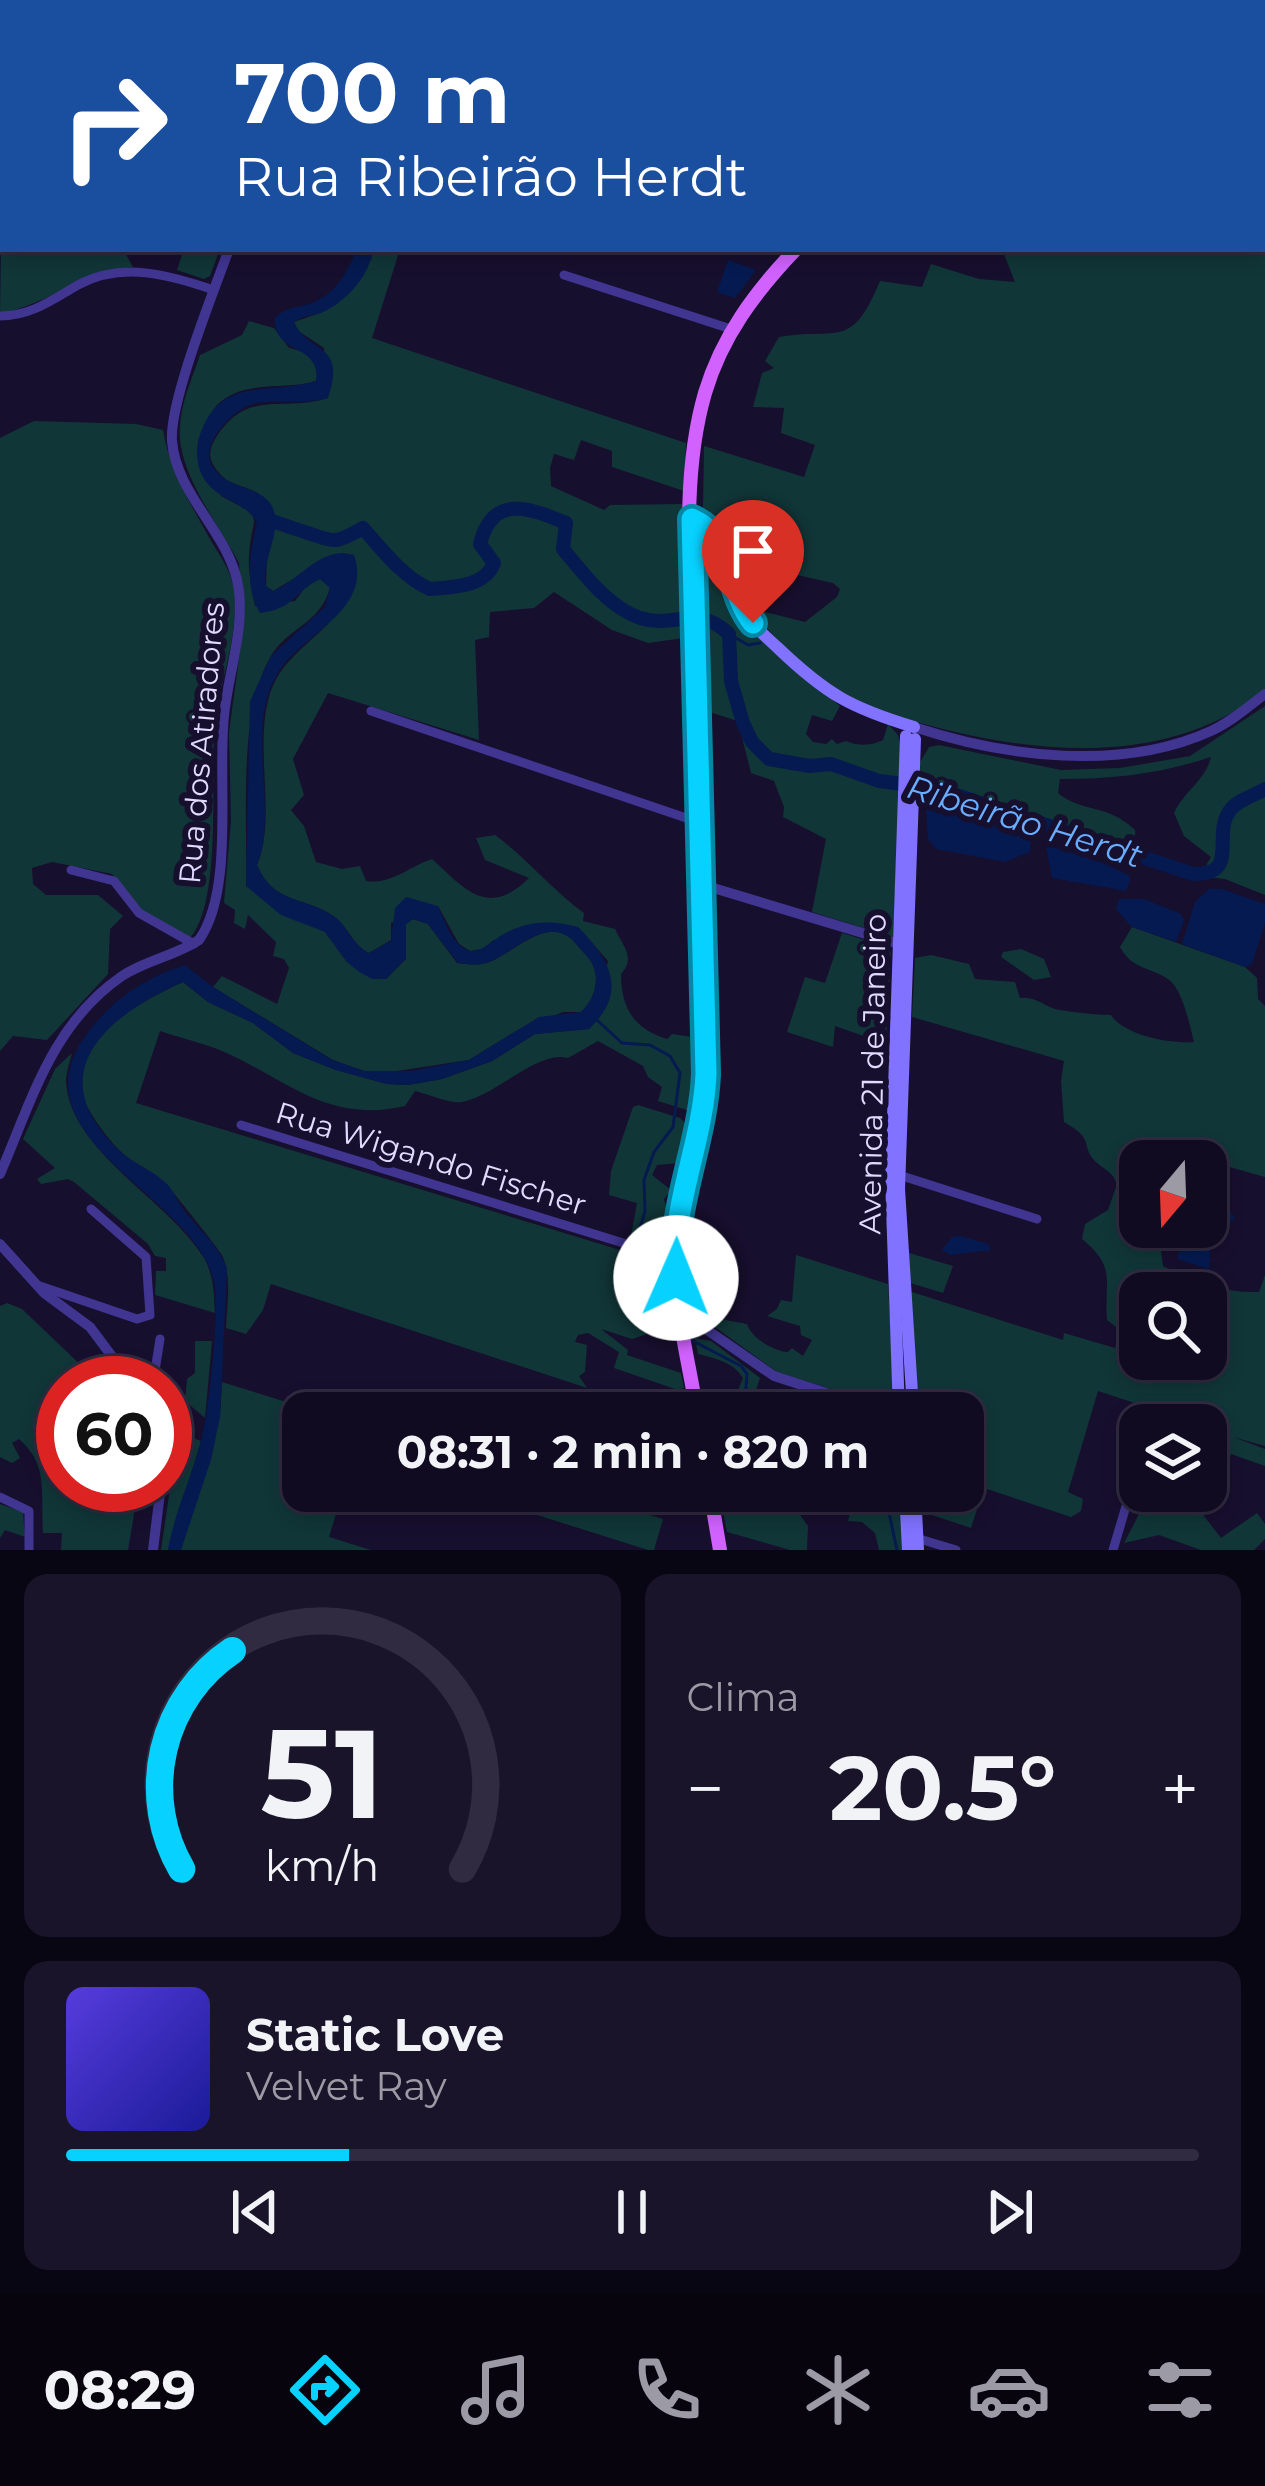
<!DOCTYPE html>
<html lang="pt">
<meta charset="utf-8">
<style>
body{margin:0;font-family:Montserrat,sans-serif;background:#1a142a;color:#f1f3f6;height:100vh;display:flex;flex-direction:column;font-size:45px;white-space:nowrap}
*{box-sizing:border-box;margin:0}
p{font-size:39px;color:#9c9ba5}
.icon{flex:none;width:66px;height:66px;fill:none;stroke:currentColor;stroke-width:2;stroke-linecap:round;stroke-linejoin:round}
.map{position:relative;height:1550px;overflow:hidden}
.details{display:flex;flex-direction:column;gap:24px;padding:24px;background:#090613;flex:1}
.details>*{flex:none}
.guide{position:absolute;left:0px;top:0px;width:1266px;height:252px;box-shadow:0 6px 18px #0003,0 0 0 3px #302b40;background:#1a4fa0;color:#fff;overflow:hidden}
.needle{width:78px;rotate:199deg}
.controls{position:absolute;left:1119px;top:1140px;display:grid;gap:24px}
.controls a{display:grid;place-items:center;width:108px;height:108px;border-radius:24px;background:#110b22;box-shadow:0 6px 18px #0003,0 0 0 3px #302b40;font-size:60px}
.speed{position:absolute;left:36px;top:1356px;display:flex;gap:24px;font-size:60px;font-weight:700;text-align:center}
.speed>*{display:grid;place-content:center;width:156px;height:156px;border-radius:50%;background:#110b22;box-shadow:0 6px 18px #0003,0 0 0 3px #302b40;line-height:1}
.speed .limit{border:18px solid #d22;background:#fff;color:#111}
.pin{position:absolute;display:grid;place-items:center;width:102px;height:102px;color:#fff;margin:-123px -51px;border-radius:50% 50% 50% 0;rotate:-45deg;box-shadow:0 0 12px #0007}
.pin .icon{rotate:45deg}
.me{position:absolute;width:132px;margin:-66px;rotate:1deg;stroke-linejoin:round;filter:drop-shadow(0 0 9px #0008)}
.turn{display:flex;align-items:center;gap:42px;height:252px;padding:0 36px;font-size:54px}
.turn .icon{width:156px;height:156px;stroke-width:2.5}
.turn b{display:block;font-size:84px;line-height:102px}
.big{font-size:90px;font-weight:700;line-height:1.1}
.details .tile{flex:1;display:flex;flex-direction:column;justify-content:center;gap:18px;min-width:0;padding:0 42px;border-radius:24px;background:#1a142a}
.details .dial{align-items:center;gap:0}
.dial svg{height:312px;overflow:visible;fill:none;stroke:#302b40;stroke-width:7;stroke-linecap:round;text-anchor:middle}
.dial text{fill:#f1f3f6;stroke:none}
.song{display:flex;align-items:center;gap:36px}
.cover{width:144px;height:144px;border-radius:18px;background:linear-gradient(135deg,hsl(250 70% 55%),hsl(240 70% 35%))}
.played{height:12px;border-radius:6px;background:linear-gradient(90deg,#07d2ff 25%,#302b40 25%)}
.keys{display:flex;justify-content:space-around;direction:ltr}
.heat{display:flex;justify-content:space-between;align-items:center;font-size:66px;direction:ltr}
.details .tiles{flex:1;display:grid;gap:24px;grid-template-columns:1fr 1fr}
.tile:last-child{grid-column:span 2}
.trip{position:absolute;left:282px;top:1392px;width:702px;height:120px;border-radius:24px;background:#110b22;box-shadow:0 6px 18px #0003,0 0 0 3px #302b40;font-weight:700;line-height:120px;text-align:center}
.menu{display:flex;height:192px;justify-content:space-around;align-items:center;background:#07040e;color:#9c9ba5}
.menu .icon{width:84px;height:84px}
.menu .selected{color:#07d2ff}
.menu b{font-size:54px;color:#f1f3f6}
.map>svg:first-child{display:block}
.green{fill:#113638;fill-rule:evenodd}
.water{fill:#051a50}
.lines{fill:none;stroke-linecap:round;stroke-linejoin:round}
.stream{stroke:#051a50;stroke-width:3}
.river{stroke:#051a50;stroke-width:14}
.minor{stroke:#403591;stroke-width:9}
.tertiary{stroke:#403591;stroke-width:10}
.secondary{stroke:#8172ff;stroke-width:12}
.primary{stroke:#d162ff;stroke-width:14}
.route-casing{stroke:#0588a6;stroke-width:30}
.route{stroke:#07d2ff;stroke-width:21}
.labels{text-anchor:middle;stroke-width:12;stroke-linejoin:round;paint-order:stroke}
.street-label{font-size:30px;fill:#e2dbff;stroke:#170f2e}
.water-label{font-size:33px;font-style:italic;fill:#69adff;stroke:#170f2e}
</style>
<div class="map">
<svg width="1265" height="1550" viewBox="0 0 1265 1550">
<rect width="100%" height="100%" fill="#170f2e"/>
<!-- green -->
<g class="green">
<path d="M357,0H628L617,3Z"/>
<path d="M1100,0H1265V690C1171,767 1038,755 928,725C902,718 872,711 848,699C815,683 783,647 759,619L765,612L805,622L837,597L840,589L833,583L797,575L767,599L746,605L725,538L703,508L704,446L804,477L815,445L781,433L784,408L753,407L762,373L774,368L765,361L779,337C839,327 851,351 880,281L922,287L931,264L979,279L1015,282L1002,249H1263V3H1083Z"/>
<path d="M3,122V249H123L133,267C81,273 50,303 0,314Z"/>
<path d="M184,249H220L210,276L204,279L177,270Z"/>
<path d="M373,249H400L372,338L686,443L684,491L612,467V451L581,440L574,460L554,454L550,468L551,486L604,510L610,505L682,504L684,638L648,643L612,630L554,592L534,608L490,612L489,637L475,640L479,740L328,693L293,759L304,795L291,810L304,826L316,862L342,869L360,866L366,881C390,885 409,867 432,859C465,889 488,919 529,878L485,860L476,838L495,835C528,859 551,889 584,913L583,921L615,929C623,946 636,958 621,974C621,1008 634,1029 667,1039L672,1034L692,1037C692,1062 699,1087 690,1111L658,1101L662,1087L648,1077L643,1066L598,1041L568,1058C537,1050 496,1096 462,1102C451,1104 428,1094 415,1091L405,1106C330,1123 292,1084 231,1055C209,1044 183,1039 160,1031L136,1103L663,1263L673,1334L650,1333L632,1339L601,1329L628,1350L627,1355L681,1373L684,1388L678,1390L614,1368L619,1352L588,1333L578,1335L575,1342L587,1345L585,1372L579,1376L587,1388L271,1284L263,1310L246,1334L226,1328C227,1305 232,1276 222,1255C218,1248 171,1189 165,1183C152,1170 133,1164 120,1151C105,1135 79,1103 80,1080C83,1032 145,999 183,982L208,1002L253,1023L293,1053L336,1070L387,1084L408,1085L442,1079L492,1061L535,1034L589,1029L608,961L578,927L494,940L482,949L470,951L459,944L438,906L391,923V940L369,953C353,945 349,929 336,918C308,896 274,906 257,865C277,817 254,751 269,697C278,664 304,648 327,625C341,610 348,585 357,567L295,578L273,591L266,586L267,557L276,519C271,512 266,500 260,495C248,485 231,487 220,474C210,463 207,454 214,441C246,387 279,413 328,398L324,348L297,330L294,322L323,312L371,260Z"/>
<path d="M249,321L274,328L289,348L306,352L318,370L316,381C284,391 243,378 216,406C209,415 204,430 198,440L221,496C269,521 251,512 249,556C248,571 252,590 255,606L295,601L307,585L320,579L330,587C321,624 288,627 271,656C237,713 248,820 246,886L325,932L347,962L386,979L406,959V924L413,919L428,924L457,963C467,964 476,966 486,963C514,955 550,909 578,946C588,958 595,962 596,978C596,992 591,1002 581,1012H563L516,1031L469,1060L384,1073L364,1071L333,1060L213,987L222,976L277,1004L289,968L284,959L273,956L276,942L248,915L245,929L234,923L235,910L224,903L231,820L229,732L244,622L239,563C219,525 176,471 180,427C181,402 192,379 200,355L242,335Z"/>
<path d="M34,421L136,424L163,430C169,467 188,500 206,532C216,551 231,568 234,590C240,639 216,689 214,738C211,785 221,903 190,938L136,907L112,874L52,862L32,868L33,884L46,895H98L123,916L110,929L108,974L47,1040L13,1036L0,1051V438Z"/>
<path d="M707,540L718,550L737,613L840,706L832,721L812,715L806,734L813,742L826,744L832,739L837,744L846,741C856,746 872,746 883,740L888,724L898,735L901,747L893,937L812,912L826,839L783,817L784,807L774,781L751,773L738,721L706,711L701,607Z"/>
<path d="M1265,706V895L1225,879L1200,876L1211,857L1184,836L1174,813C1185,790 1205,781 1211,757C1159,774 1114,779 1060,779L1058,793C1082,813 1107,803 1135,830L1136,854L1129,856L1116,852L1115,847L918,790L920,762L929,747L939,745L1061,770L1120,768L1190,756Z"/>
<path d="M1132,927L1245,967L1257,978L1258,999L1265,1006V1177L1212,1162L1206,1168V1161H1140V1227H1173L1161,1251L1163,1266C1196,1283 1222,1293 1259,1292L1265,1275V1446L1233,1437L1265,1449V1466L1231,1454L1228,1466L1206,1458V1431L1230,1434L1098,1391L1068,1492L1083,1499L1081,1511L1071,1517L984,1488L971,1528L920,1511L919,1491H963V1413H919L909,1291L1063,1340L1064,1333L1115,1348L1120,1330L1107,1320C1104,1279 1117,1268 1082,1239L1085,1224L1108,1210L1117,1184C1112,1171 1106,1171 1096,1162C1079,1144 1097,1141 1064,1122L1061,1081L1064,1061L912,1017L915,958L931,955L969,964L975,979L1015,982L1020,998C1037,996 1044,1007 1059,1010C1075,1012 1094,1015 1111,1015C1124,1035 1169,1044 1194,1042C1190,1027 1183,989 1168,979C1148,966 1133,970 1120,947ZM1140,1293H1206V1359H1140Z"/>
<path d="M842,933L891,948L886,1044L835,1026L833,1047L787,1032L805,977L825,983Z"/>
<path d="M1021,949L1044,959L1051,977L1034,980L1001,957L1003,952Z"/>
<path d="M72,1053C70,1061 66,1073 66,1081C69,1151 170,1201 204,1258C214,1276 214,1294 215,1313L155,1295L156,1271H166V1258L155,1256L148,1244L74,1182L68,1179L41,1184L37,1179L55,1168L23,1139L55,1069Z"/>
<path d="M638,1105L680,1118L689,1127L679,1163L657,1165L652,1175L671,1190L664,1199L667,1212L654,1241L660,1244V1248L630,1241L637,1203L609,1195L611,1171L633,1107Z"/>
<path d="M909,1253L953,1266L943,1293L910,1283Z"/>
<path d="M796,1255L888,1284L895,1409L777,1372L698,1315L747,1324C751,1338 775,1352 788,1352L792,1348L803,1356L812,1340L801,1335L800,1326L767,1316L777,1309L781,1300L792,1302Z"/>
<path d="M7,1303L22,1309L87,1371L103,1361L122,1383H63V1485H139L128,1550H61L62,1533H43C40,1495 50,1466 19,1439L12,1443L20,1458L12,1463L0,1457V1306Z"/>
<path d="M695,1338L711,1341L760,1378L750,1408L761,1413H736L734,1400L743,1378C734,1362 714,1358 698,1354Z"/>
<path d="M195,1341H212L205,1418L185,1401L187,1379L195,1373Z"/>
<path d="M222,1382L322,1413H303V1491H343L329,1537L371,1550H181L220,1417Z"/>
<path d="M191,1437L201,1441L168,1550H161L174,1461Z"/>
<path d="M461,1491H618L632,1501L633,1510L663,1519L654,1550H648Z"/>
<path d="M719,1491H783L808,1526L807,1550H790L727,1532Z"/>
<path d="M844,1491H901L904,1550H879L875,1533L862,1522L848,1521L853,1502Z"/>
<path d="M1151,1491H1204V1516L1221,1538L1257,1513L1265,1524V1539L1254,1550H1201L1159,1535L1124,1543Z"/>
<path d="M0,1504L23,1512L25,1537L5,1530L0,1538Z"/>
</g>
<!-- water -->
<g class="water">
<path d="M357,249H373C370,275 347,301 323,312C313,316 304,315 294,322C309,355 347,341 328,398C303,406 278,398 253,404C235,408 203,441 210,461C221,492 266,483 274,511C281,535 261,561 266,586L273,591C301,580 320,545 354,555C373,611 302,633 278,673C243,730 280,807 257,865C274,906 308,896 336,918C349,929 353,945 369,953L391,941L395,908L406,897L438,906C444,920 453,948 471,951C483,952 494,939 504,934C528,920 553,920 578,927C610,960 629,991 589,1029L535,1034L492,1061L442,1079L408,1085L387,1084L336,1070L293,1053L253,1023L208,1002L183,982C103,1017 38,1076 122,1153C136,1165 156,1172 168,1185C174,1192 178,1202 183,1209C198,1229 218,1244 227,1268L220,1417L211,1460L181,1550H168C174,1514 190,1481 200,1445C209,1413 220,1314 214,1282C196,1194 6,1139 89,1031C113,999 146,977 185,965L213,987L332,1060L364,1071H411L469,1060L539,1017L581,1012C591,1002 596,992 596,978C595,962 588,958 578,946C550,909 513,955 486,963C476,966 467,964 458,963L428,924L413,919L406,924V958L386,979H372L358,971L347,962L325,932L281,915L246,886L250,701L271,656L325,607L330,588L320,579C294,592 294,609 260,613C244,586 250,552 257,523C248,503 221,501 207,483C197,471 195,453 199,438C218,374 270,396 316,381C322,343 273,356 275,318C285,307 297,308 312,303C336,294 348,271 357,249Z"/>
<path d="M728,260L756,270L735,298L717,292Z"/>
<path d="M926,806L1021,832L1030,841V852L1005,862L936,849L928,839Z"/>
<path d="M1046,846C1076,853 1104,861 1131,877L1126,891L1052,878Z"/>
<path d="M1209,889H1222L1265,904V923L1252,964L1245,967L1182,944L1195,902Z"/>
<path d="M1119,899H1144L1181,914L1184,920L1176,942L1132,927L1116,909Z"/>
<path d="M1214,1191L1235,1218L1211,1241L1209,1269L1177,1259L1190,1227H1206V1193Z"/>
<path d="M960,1236L988,1244L991,1250L950,1255L942,1250L952,1237Z"/>
</g>
<g class="lines">
<!-- stream -->
<g class="stream">
<path d="M729,634L748,645L760,643"/>
<path d="M597,1020L622,1043L650,1045L670,1056L680,1073L673,1127L654,1152L644,1180L645,1211L636,1241"/>
<path d="M634,1250C635,1263 652,1329 660,1334C666,1337 673,1337 679,1338"/>
<path d="M691,1340L741,1366L747,1374L744,1413"/>
<path d="M869,1491L889,1513L897,1550"/>
</g>
<!-- river -->
<path class="river" d="M265,519C281,523 326,541 335,540C345,539 355,532 363,528C382,550 405,579 430,589C453,587 485,587 494,563L480,544C493,492 532,509 566,523L563,549C584,574 608,607 640,618C675,629 696,603 729,634L731,681L743,723L752,742L769,759L810,766L831,764L879,781L935,788L1193,874C1242,875 1210,834 1231,809C1238,800 1255,795 1265,789"/>
<!-- minor -->
<g class="minor">
<path d="M564,275L731,329"/>
<path d="M0,316C31,316 52,300 78,285C123,261 168,275 214,290"/>
<path d="M371,711L698,822"/>
<path d="M71,870L114,881L139,913L194,944"/>
<path d="M241,1125L675,1259"/>
<path d="M899,1175L1037,1219"/>
<path d="M37,1285L137,1319L150,1315L146,1257L91,1209"/>
<path d="M153,1383L160,1339"/>
<path d="M626,1403L655,1413"/>
<path d="M1150,1425L1153,1414"/>
<path d="M0,1497L29,1511V1550"/>
<path d="M913,1537L956,1550"/>
<path d="M1113,1550L1140,1459"/>
</g>
<!-- tertiary -->
<g class="tertiary">
<path d="M333,3L335,0"/>
<path d="M914,727C1005,757 1121,772 1211,731C1231,722 1248,707 1265,694"/>
<path d="M700,884L899,944"/>
<path d="M0,1174C32,1100 52,1024 122,976C146,960 175,956 199,940C235,889 217,777 224,716C228,673 247,624 237,580C226,531 176,493 172,441C169,402 214,291 229,249"/>
<path d="M0,1244L44,1293L90,1327L132,1383"/>
<path d="M681,1312L774,1376L888,1413"/>
<path d="M153,1550L161,1485"/>
</g>
<!-- secondary -->
<g class="secondary">
<path d="M692,519C736,539 720,570 740,605C749,622 764,635 778,648C826,694 851,708 914,727"/>
<path d="M913,1409L899,1189L915,739"/>
<path d="M899,1413L891,1177L906,736"/>
<path d="M905,1491L908,1550"/>
<path d="M915,1491L918,1550"/>
</g>
<!-- primary -->
<g class="primary">
<path d="M1025,3L1028,0"/>
<path d="M697,1413C688,1356 671,1296 675,1238C678,1182 703,1130 706,1074C702,938 698,801 694,665C691,577 680,479 705,393C722,336 755,292 796,249"/>
<path d="M710,1491L720,1550"/>
</g>
</g>
<g class="lines">
<!-- route casing -->
<g class="route-casing">
<path id="route" d="M676,1278C670,1207 703,1144 706,1074L692,519C735,538 726,589 753,623"/>
</g>
<!-- route -->
<use href="#route" class="route"/>
</g>
<g class="labels">
<!-- street labels -->
<g class="street-label">
<text transform="translate(202 743) rotate(-85)" y="10">Rua dos Atiradores</text>
<text transform="translate(873 1074) rotate(-89)" y="10">Avenida 21 de Janeiro</text>
<text transform="translate(431 1159) rotate(17)" y="10">Rua Wigando Fischer</text>
</g>
<!-- water labels -->
<g class="water-label">
<text transform="translate(1025 821) rotate(17)" y="12">Ribeirão Herdt</text>
</g>
</g>
</svg>
<div class="controls">
<a><svg class="needle" viewBox="-14 -14 28 28"><path d="M0-13l5 13h-10z" fill="#e53935"/><path d="M0 13l5-13h-10z" fill="#9c9ba5"/></svg></a>
<a><svg class="icon" aria-label="search" viewBox="0 0 24 24"><circle cx="10" cy="10" r="6"/><path d="M15 15l6 6"/></svg></a>
<a><svg class="icon" aria-label="layers" viewBox="0 0 24 24"><path d="M12 4l9 5-9 5-9-5zM3 14l9 5 9-5"/></svg></a>
</div>
<div class="speed"><div class="limit">60</div></div>
<div class="pin" style="left:753px;top:623px;background:#d93025"><svg class="icon" aria-label="arrive" viewBox="0 0 24 24"><path d="M6 21V4h12l-3 4 3 4H6"/></svg></div>
<svg class="me" style="left:676px;top:1278px" viewBox="-20 -20 40 40"><circle r="19" fill="#fff"/><path d="M0-13L10 11 0 6-10 11z" fill="#07d2ff"/></svg>
<div class="trip">08:31 · 2 min · 820 m</div>
<div class="guide">
<div class="turn"><svg class="icon" aria-label="right" viewBox="0 0 24 24"><path d="M7 20v-9h11M14 6l5 5-5 5"/></svg><div><b>700 m</b>Rua Ribeirão Herdt</div></div>
</div>
</div>
<section class="details">
<div class="tiles">
<div class="tile dial"><svg viewBox="0 0 100 80">
<path d="M14 69A42 42 0 1 1 86 69"/>
<path d="M14 69A42 42 0 0 1 27 13" stroke="#07d2ff"/>
<text x="50" y="56" font-size="32" font-weight="700">51</text>
<text x="50" y="72" font-size="11">km/h</text>
</svg></div>
<div class="tile"><p>Clima</p>
<div class="heat"><a>−</a><b class="big">20.5°</b><a>+</a></div>
</div>
<div class="tile">
<div class="song"><i class="cover"></i><div><b>Static Love</b><p>Velvet Ray</p></div></div>
<div class="played"></div>
<div class="keys"><svg class="icon" aria-label="previous" viewBox="0 0 24 24"><path d="M18 5L8 12l10 7zM5 5v14"/></svg><svg class="icon" aria-label="pause" viewBox="0 0 24 24"><path d="M8 5v14M16 5v14"/></svg><svg class="icon" aria-label="next" viewBox="0 0 24 24"><path d="M6 5l10 7-10 7zM19 5v14"/></svg></div>
</div>
</div>
</section>
<nav class="menu">
<b>08:29</b>
<svg class="icon selected" aria-label="directions" viewBox="0 0 24 24"><path d="M12 3l9 9-9 9-9-9zM9 14v-3h6M13 9l2 2-2 2"/></svg>
<svg class="icon" aria-label="music" viewBox="0 0 24 24"><path d="M9 18V5l10-2v13"/><circle cx="6" cy="18" r="3"/><circle cx="16" cy="16" r="3"/></svg>
<svg class="icon" aria-label="phone" viewBox="0 0 24 24"><path d="M5 4h4l2 5-3 2q2 4 5 5l2-3 5 2v4C11 20 4 13 5 4z"/></svg>
<svg class="icon" aria-label="climate" viewBox="0 0 24 24"><path d="M12 3v18M4 7l16 10M4 17L20 7"/></svg>
<svg class="icon" aria-label="car" viewBox="0 0 24 24"><path d="M5 17H2v-5l4-1 3-4h7l3 4 3 1v5h-3M9 17h6M6 11h13"/><circle cx="7" cy="17" r="2"/><circle cx="17" cy="17" r="2"/></svg>
<svg class="icon" aria-label="filters" viewBox="0 0 24 24"><path d="M4 7h16M4 17h16"/><circle cx="9" cy="7" r="2"/><circle cx="15" cy="17" r="2"/></svg>
</nav>
